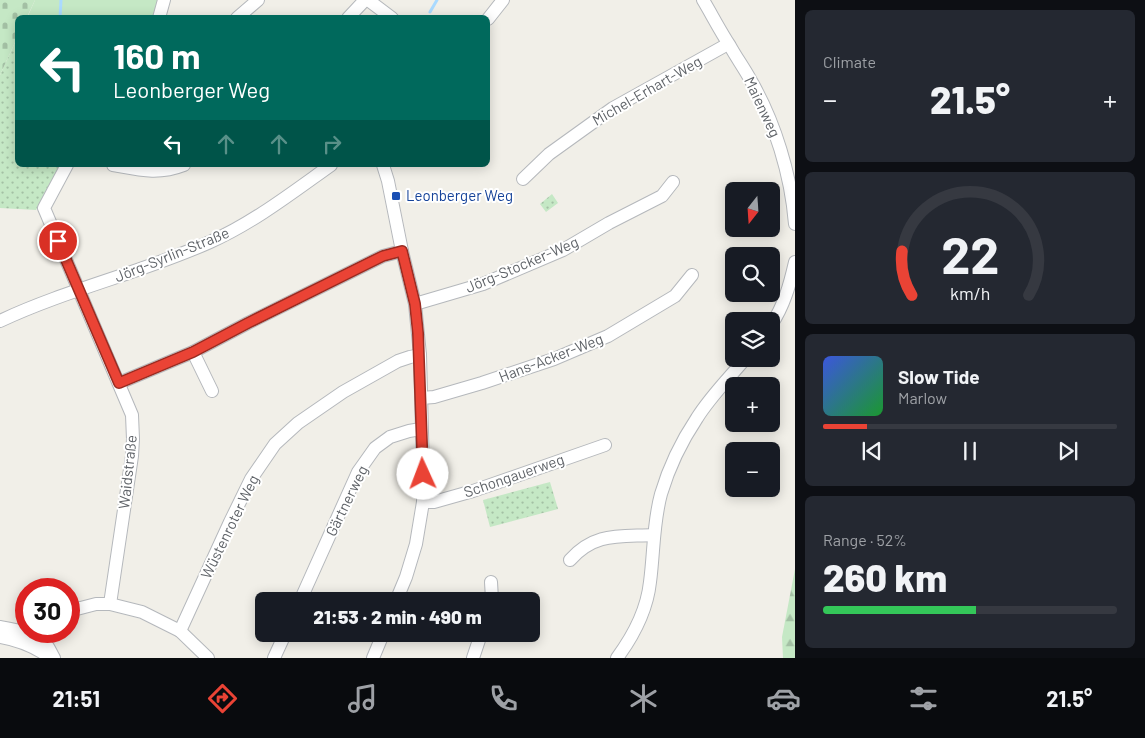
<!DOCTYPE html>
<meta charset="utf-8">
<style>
body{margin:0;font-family:Barlow,sans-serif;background:#242831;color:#f1f3f6;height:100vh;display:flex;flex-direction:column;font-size:19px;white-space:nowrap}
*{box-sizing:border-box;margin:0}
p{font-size:16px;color:#9ea1a6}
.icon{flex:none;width:28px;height:28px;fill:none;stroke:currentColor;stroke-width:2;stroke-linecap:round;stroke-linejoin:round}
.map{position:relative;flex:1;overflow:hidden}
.side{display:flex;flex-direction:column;gap:10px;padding:10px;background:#0d0f14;width:350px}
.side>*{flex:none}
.hud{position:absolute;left:15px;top:15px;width:475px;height:152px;border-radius:8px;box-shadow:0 2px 12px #0003;background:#00695c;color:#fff;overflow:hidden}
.needle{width:32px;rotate:197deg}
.fabs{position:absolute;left:725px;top:182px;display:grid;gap:10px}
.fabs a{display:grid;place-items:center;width:55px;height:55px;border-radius:8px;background:#171b24;box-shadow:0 2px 12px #0003;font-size:25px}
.speed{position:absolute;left:15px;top:578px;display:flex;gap:10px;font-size:25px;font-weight:700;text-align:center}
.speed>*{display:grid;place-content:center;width:65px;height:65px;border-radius:50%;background:#171b24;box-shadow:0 2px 12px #0003;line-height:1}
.speed .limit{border:8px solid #d22;background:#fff;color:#111}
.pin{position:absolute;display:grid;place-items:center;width:42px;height:42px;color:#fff;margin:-21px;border:2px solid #fff;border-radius:50%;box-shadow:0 1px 5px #0007}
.me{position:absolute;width:55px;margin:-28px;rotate:358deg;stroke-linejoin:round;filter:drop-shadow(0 0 4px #0008)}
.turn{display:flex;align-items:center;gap:18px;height:105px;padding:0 15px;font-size:22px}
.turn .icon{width:65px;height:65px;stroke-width:2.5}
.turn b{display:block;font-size:35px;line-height:42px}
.lanes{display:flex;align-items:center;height:48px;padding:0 15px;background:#0003;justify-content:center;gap:25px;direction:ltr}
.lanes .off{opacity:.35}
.big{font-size:38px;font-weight:800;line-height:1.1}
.side .card{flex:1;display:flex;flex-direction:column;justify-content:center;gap:8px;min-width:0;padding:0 18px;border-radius:8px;background:#242831}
.side .dial{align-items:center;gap:0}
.dial svg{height:130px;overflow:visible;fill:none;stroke:#363941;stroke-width:7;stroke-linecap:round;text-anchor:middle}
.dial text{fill:#f1f3f6;stroke:none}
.song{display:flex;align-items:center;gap:15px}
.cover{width:60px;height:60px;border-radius:8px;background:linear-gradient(135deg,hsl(230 70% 55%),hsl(130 70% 35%))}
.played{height:5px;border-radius:2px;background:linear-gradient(90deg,#ea4335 15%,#363941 15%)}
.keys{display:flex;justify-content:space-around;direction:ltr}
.heat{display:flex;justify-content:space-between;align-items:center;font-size:28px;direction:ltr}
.charge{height:8px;border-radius:4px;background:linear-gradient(90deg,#34c759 52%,#363941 0)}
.trip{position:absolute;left:255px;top:592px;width:285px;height:50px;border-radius:8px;background:#171b24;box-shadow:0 2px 12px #0003;font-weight:800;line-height:50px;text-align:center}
.tabs{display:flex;height:80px;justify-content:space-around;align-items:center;background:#090b0e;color:#9ea1a6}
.tabs .icon{width:35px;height:35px}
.tabs .on{color:#ea4335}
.tabs b{font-size:22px;color:#f1f3f6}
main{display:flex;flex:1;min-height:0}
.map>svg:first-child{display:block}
.grass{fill:url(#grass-dots)}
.forest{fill:url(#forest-firs)}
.cemetery{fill:url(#cemetery-stones)}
.garden{fill:#c5e8c5}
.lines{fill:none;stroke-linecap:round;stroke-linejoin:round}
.stream{stroke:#aadaff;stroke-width:3}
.minor-casing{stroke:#b5b8bc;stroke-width:14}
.minor{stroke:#fff;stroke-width:12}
.route-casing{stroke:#982c22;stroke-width:12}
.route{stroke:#ea4335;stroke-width:9}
.transit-dot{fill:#1a4fb4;stroke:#fff;stroke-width:2}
.labels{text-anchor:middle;stroke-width:4;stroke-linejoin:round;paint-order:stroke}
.street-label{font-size:15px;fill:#5f6368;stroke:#fff}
.transit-label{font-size:15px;fill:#164399;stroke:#fff;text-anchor:start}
</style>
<main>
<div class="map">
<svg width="795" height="658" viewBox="0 0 795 658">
<defs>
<pattern id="grass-dots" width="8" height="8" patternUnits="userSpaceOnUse" patternTransform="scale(1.25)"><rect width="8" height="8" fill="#c5e8c5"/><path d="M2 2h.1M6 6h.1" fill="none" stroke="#a3c0a4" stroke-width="1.8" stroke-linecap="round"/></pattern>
<pattern id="forest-firs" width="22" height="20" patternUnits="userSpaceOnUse" patternTransform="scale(1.25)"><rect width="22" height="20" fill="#c5e8c5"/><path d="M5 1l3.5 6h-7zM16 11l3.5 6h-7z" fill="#a3c0a4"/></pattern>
<pattern id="cemetery-stones" width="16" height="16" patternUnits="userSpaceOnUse" patternTransform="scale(1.25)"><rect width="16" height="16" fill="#c5e8c5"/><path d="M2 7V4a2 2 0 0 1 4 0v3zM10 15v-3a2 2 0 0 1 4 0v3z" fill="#a3c0a4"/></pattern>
</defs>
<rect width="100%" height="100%" fill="#f1efe8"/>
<!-- grass -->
<g class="grass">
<path d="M17,38L18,165H62L36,210L0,208V75Z"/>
<path d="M552,194L558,203L546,212L540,204Z"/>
<path d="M550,482L558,509L490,527L483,500Z"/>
</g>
<!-- forest -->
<path class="forest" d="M795,569V658H783L782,637Z"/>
<!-- cemetery -->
<path class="cemetery" d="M0,0H35L27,17L18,18L17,38L0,75Z"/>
<!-- garden -->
<path class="garden" d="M35,0H160L154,17L27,18Z"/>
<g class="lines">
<!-- stream -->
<g class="stream">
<path d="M430,12L437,0"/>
<path d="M60,18L61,0"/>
</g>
<!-- minor casing -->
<g class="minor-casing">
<g id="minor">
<path d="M368,0L392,18"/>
<path d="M703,0C712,15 720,31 730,46C736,57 744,68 750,79C775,122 791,175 795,224"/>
<path d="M159,18L164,0"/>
<path d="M237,18L258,0"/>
<path d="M348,18L365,0"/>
<path d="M488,19L503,0"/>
<path d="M67,165L44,208L132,415L133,439L132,456L110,604"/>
<path d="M113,165C140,170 158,175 184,165"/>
<path d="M383,165L388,181L402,251L415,304L420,355L423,470V502L416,544L406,577L396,601"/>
<path d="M523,179L549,154L613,108L728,44"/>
<path d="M415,304L483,284L563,250L609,223L662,196L673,182"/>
<path d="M0,321C68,289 141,273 210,242C253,223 293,192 331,165"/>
<path d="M771,325C784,306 790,284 795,262"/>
<path d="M193,352L212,391"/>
<path d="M119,383L193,352L248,323L383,256L402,251"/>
<path d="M421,398L434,397L482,383L554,359L608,336L675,296L692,275"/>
<path d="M423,502H434L473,491L605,445"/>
<path d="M570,560C595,532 619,537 654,535"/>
<path d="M491,582L492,599L491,601"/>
<path d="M300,601L358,472L375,448L390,437L409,431L421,429"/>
<path d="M69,611L96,604H110L142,612L180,631L208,658"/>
<path d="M0,627C17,630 35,633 48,647C50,650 52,655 54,658"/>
<path d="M180,631L230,522L251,479L275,444L298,423L343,392L398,361L410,357L420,355"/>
<path d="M0,637C18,640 33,646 48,656"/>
<path d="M274,658L285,634"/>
<path d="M373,658L383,634"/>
<path d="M473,658L481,634"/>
<path d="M617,658C634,635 647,610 650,582C654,552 653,523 661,494C669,467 681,442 697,418C710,397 729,378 745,359"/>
</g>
</g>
<!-- minor -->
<use href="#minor" class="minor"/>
</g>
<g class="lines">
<!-- route casing -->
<g class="route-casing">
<path id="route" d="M58,241L119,383L193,352L248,323L383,256L402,251L415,304L418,333L423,474"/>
</g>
<!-- route -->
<use href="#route" class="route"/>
</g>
<!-- markers -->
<rect class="transit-dot" x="391" y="191" width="10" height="10" rx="2.5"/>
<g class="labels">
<!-- street labels -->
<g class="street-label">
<text transform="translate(647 91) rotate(-30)" y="5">Michel-Erhart-Weg</text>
<text transform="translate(762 107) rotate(65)" y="5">Maienweg</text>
<text transform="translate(172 255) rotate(-22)" y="5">Jörg-Syrlin-Straße</text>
<text transform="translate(522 265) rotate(-23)" y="5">Jörg-Stocker-Weg</text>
<text transform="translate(551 358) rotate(-21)" y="5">Hans-Acker-Weg</text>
<text transform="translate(128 472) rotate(-84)" y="5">Waidstraße</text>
<text transform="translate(514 476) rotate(-19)" y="5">Schongauerweg</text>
<text transform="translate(347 501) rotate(-64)" y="5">Gärtnerweg</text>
<text transform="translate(230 527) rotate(-64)" y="5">Wüstenroter Weg</text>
</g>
<!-- transit labels -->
<g class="transit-label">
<text x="406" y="201">Leonberger Weg</text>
</g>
</g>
</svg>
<div class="fabs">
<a><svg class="needle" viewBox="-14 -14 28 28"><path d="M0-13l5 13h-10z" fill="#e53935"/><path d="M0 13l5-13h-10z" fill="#9ea1a6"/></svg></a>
<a><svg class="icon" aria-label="search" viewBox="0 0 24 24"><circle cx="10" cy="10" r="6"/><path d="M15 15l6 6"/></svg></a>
<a><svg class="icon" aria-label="layers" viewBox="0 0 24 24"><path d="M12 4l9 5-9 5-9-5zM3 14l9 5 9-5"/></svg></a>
<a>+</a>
<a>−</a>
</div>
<div class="speed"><div class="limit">30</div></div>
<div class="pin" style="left:58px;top:241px;background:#d93025"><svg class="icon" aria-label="arrive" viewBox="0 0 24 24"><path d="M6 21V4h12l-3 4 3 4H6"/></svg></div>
<svg class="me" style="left:423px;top:474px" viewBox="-20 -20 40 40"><circle r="19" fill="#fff"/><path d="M0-13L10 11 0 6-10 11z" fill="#ea4335"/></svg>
<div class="trip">21:53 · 2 min · 490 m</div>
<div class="hud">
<div class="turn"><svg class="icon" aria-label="left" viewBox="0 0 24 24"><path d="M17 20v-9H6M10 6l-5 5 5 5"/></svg><div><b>160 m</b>Leonberger Weg</div></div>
<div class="lanes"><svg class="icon" aria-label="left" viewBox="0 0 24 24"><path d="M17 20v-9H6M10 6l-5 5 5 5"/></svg><svg class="icon off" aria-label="ahead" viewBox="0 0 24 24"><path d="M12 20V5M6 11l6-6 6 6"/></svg><svg class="icon off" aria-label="ahead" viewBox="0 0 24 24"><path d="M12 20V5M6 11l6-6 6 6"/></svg><svg class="icon off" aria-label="right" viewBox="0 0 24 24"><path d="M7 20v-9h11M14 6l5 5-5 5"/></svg></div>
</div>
</div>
<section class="side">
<div class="card"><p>Climate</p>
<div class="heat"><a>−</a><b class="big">21.5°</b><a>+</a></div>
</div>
<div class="card dial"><svg viewBox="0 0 100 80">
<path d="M14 69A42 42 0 1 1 86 69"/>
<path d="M14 69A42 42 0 0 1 8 42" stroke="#ea4335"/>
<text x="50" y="56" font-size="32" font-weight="700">22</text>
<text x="50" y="72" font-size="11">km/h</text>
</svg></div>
<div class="card">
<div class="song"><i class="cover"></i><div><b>Slow Tide</b><p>Marlow</p></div></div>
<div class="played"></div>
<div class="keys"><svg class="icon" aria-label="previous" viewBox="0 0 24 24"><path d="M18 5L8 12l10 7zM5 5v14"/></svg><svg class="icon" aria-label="pause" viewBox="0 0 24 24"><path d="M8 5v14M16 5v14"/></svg><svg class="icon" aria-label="next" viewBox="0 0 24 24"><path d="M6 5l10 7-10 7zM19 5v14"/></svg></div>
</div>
<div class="card"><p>Range · 52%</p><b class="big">260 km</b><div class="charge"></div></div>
</section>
</main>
<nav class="tabs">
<b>21:51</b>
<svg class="icon on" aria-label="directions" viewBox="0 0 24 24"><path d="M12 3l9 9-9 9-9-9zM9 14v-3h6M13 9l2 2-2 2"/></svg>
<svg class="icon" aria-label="music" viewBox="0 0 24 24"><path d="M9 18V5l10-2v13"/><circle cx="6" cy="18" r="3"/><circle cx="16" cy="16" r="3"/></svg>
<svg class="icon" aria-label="phone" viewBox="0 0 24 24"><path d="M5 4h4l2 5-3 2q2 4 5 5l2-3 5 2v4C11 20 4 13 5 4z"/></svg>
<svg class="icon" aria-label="climate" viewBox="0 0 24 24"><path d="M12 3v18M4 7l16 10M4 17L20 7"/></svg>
<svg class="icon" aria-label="car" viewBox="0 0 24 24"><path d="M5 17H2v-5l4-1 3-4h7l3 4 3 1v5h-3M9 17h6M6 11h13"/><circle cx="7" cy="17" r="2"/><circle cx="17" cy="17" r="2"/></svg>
<svg class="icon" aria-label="filters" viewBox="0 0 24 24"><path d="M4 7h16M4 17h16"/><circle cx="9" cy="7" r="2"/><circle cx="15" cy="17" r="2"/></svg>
<b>21.5°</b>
</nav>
